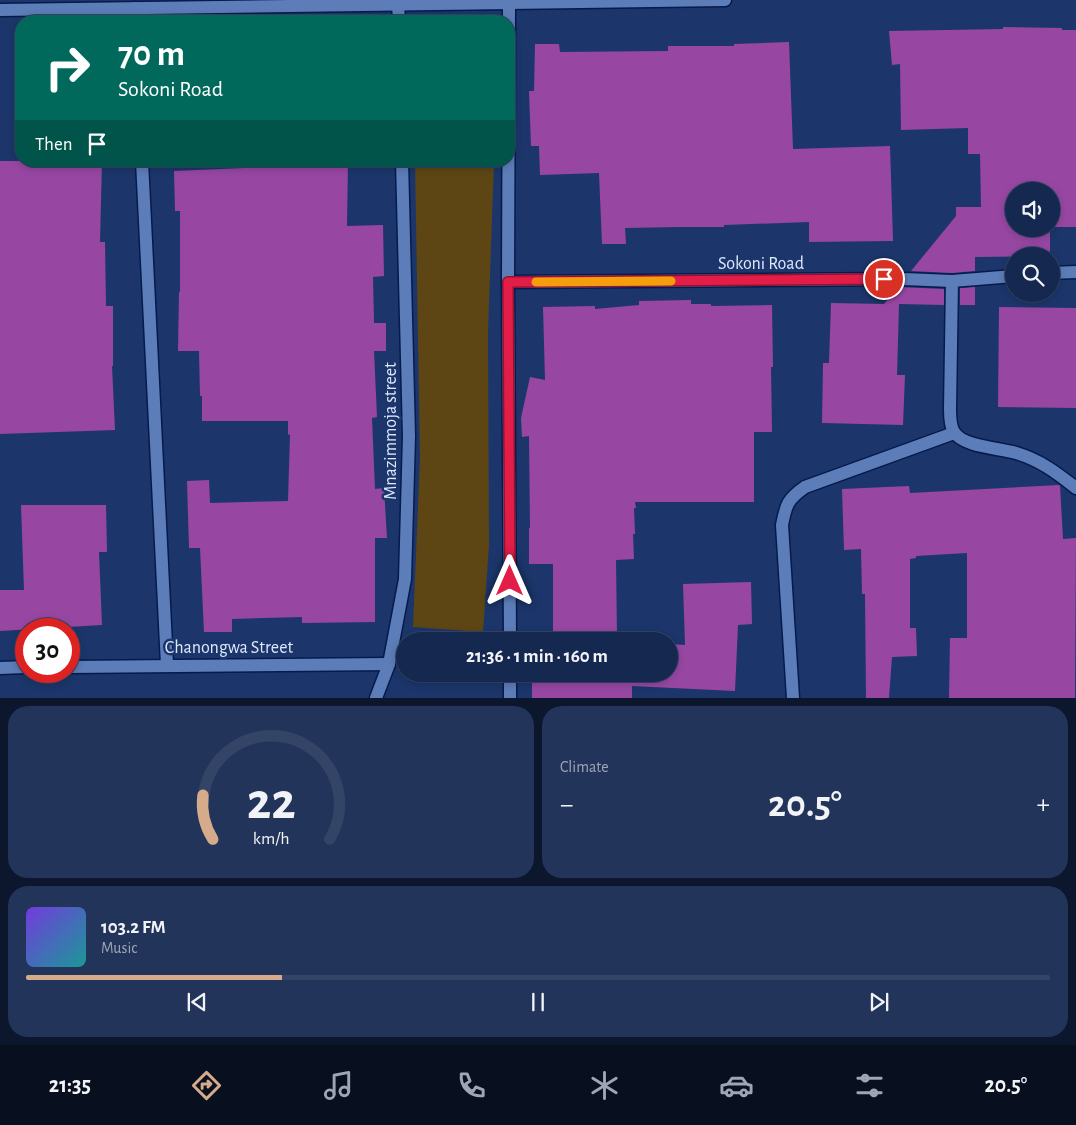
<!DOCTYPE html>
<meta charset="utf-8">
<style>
body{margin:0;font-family:"Alegreya Sans",sans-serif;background:#22345a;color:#f1f3f6;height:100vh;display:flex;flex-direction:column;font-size:19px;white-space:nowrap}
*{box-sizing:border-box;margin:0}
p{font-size:16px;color:#9da6b7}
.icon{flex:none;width:28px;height:28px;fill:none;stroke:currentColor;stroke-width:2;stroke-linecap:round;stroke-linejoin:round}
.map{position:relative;height:698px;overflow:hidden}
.side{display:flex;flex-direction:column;gap:8px;padding:8px;background:#0c162c;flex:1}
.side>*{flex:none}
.guide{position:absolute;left:15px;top:15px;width:500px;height:152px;border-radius:20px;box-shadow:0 2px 8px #0003,0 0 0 1px #344467;background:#00695c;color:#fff;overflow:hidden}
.buttons{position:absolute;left:1005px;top:182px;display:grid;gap:10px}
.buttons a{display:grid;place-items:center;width:55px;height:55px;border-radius:50%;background:#152850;box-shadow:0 2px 8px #0003,0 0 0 1px #344467;font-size:25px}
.speed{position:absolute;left:15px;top:618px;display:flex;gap:10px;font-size:25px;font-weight:700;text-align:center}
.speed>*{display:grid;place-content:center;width:65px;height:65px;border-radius:50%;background:#152850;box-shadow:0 2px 8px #0003,0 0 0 1px #344467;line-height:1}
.speed .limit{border:8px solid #d22;background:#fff;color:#111}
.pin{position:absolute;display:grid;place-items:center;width:42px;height:42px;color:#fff;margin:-21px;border:2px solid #fff;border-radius:50%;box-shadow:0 1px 5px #0007}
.me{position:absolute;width:55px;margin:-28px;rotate:0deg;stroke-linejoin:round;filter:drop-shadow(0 0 4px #0008)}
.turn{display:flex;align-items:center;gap:18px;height:105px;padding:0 20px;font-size:22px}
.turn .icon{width:65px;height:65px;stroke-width:2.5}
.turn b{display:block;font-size:35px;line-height:42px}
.then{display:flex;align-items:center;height:48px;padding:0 20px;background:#0003;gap:10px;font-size:19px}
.big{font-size:38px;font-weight:700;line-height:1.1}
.side .tile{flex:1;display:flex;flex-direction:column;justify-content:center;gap:8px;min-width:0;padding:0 18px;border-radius:20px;background:#22345a}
.side .dial{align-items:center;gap:0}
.dial svg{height:130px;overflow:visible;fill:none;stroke:#344467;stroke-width:7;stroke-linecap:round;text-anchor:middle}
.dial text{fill:#f1f3f6;stroke:none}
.song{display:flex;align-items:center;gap:15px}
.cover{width:60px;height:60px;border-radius:8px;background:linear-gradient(135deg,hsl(260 70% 55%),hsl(180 70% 35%))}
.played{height:5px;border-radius:2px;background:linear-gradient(90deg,#d6ab8b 25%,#344467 25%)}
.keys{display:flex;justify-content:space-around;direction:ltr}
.heat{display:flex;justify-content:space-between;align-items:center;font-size:28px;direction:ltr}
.side .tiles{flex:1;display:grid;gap:8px;grid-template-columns:1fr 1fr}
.tile:last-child{grid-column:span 2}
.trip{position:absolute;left:396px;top:632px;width:282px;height:50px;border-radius:25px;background:#152850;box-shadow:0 2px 8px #0003,0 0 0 1px #344467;font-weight:700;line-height:50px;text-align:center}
.tab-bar{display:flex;height:80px;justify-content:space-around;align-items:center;background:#081020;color:#9da6b7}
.tab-bar .icon{width:35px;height:35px}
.tab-bar .current{color:#d6ab8b}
.tab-bar b{font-size:22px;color:#f1f3f6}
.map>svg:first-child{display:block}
.green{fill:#5d4614}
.building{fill:#9747a2}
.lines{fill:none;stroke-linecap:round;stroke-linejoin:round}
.street-casing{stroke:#041b4e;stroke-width:15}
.street{stroke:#5d7db8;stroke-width:12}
.route-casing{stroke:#92132f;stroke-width:12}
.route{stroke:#e11d48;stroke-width:9}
.slow{stroke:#f59e0b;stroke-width:9}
.labels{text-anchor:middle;stroke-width:5;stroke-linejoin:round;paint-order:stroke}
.street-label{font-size:18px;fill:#dde8fc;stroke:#1c366b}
</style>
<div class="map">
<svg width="1076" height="698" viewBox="0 0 1076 698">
<rect width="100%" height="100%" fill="#1c366b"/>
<!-- green -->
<path class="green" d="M415,161H494L488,333L489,545L483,632L413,627L420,458Z"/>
<!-- building -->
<g class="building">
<path d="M1003,27L1062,28V30H1076V227H1051V191H1014V229H1050V256L975,257V271L952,273L911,271L956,216V207H981L980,154H968V128L901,130L900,64L892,65L889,31L1003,29Z"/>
<path d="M789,42L793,149L890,146L893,241L809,242V222L724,225V227H679L625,228L626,244H602L599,173L540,175L539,146H531L529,91H534L535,44H559L560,52L668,51V46H734V44Z"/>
<path d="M0,161H102L100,242H105L106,306H113V366H112L115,430L0,434Z"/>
<path d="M270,161H348L347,226L383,225L384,276L373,277L374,323H386V351H374L377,417L372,418L375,489L384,488L387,538H375V622L302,623V617L232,619V632H204L200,548H189L187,481L209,480L210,503L288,501L290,434L288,435V421H202V396H200L199,351H178L179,292H180V211H175L174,171L270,167Z"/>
<path d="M898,287L944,289V305L899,304L897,375H905L903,425L822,423L823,363H829L831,303L884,304Z"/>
<path d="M975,287V305H960V288Z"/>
<path d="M691,300V304H711V306L772,305L773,367H771L772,432H754V502H635L636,508H634L635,534H633L634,559L616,560L617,636H635V641H532V636H553V564H529V528H530L529,436L522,437L521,418L530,377L545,380L543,307L595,306V309L639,305V301Z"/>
<path d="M999,307L1076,308V408L998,407Z"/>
<path d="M1059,485L1060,486L1063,539L1076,538L1075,698H949L950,638H967V553L916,556V558L910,559V628H916L917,656L892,657L889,698H866L865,594H862L861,549L844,550L842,489L909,486L910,493Z"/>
<path d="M21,505H106L107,552H99L102,625L0,631V590H24Z"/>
<path d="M751,582L752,624L738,625L735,691L632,686V698H532V674H670V644L685,645L683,584Z"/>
</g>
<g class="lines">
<!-- street casing -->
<g class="street-casing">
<g id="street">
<path d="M509,3L508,282L510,641"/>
<path d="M398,4L399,21"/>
<path d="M135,8L136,21"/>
<path d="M0,10L725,0"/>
<path d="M142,161L167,665"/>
<path d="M1051,273L1076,272"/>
<path d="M952,281L950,409C950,416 950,426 954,432C963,447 1000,448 1016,453C1040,460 1057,473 1076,488"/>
<path d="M508,282L904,279L952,281L1014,276"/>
<path d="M69,667L389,664"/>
<path d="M0,668L26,667"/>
<path d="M510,674V698"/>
<path d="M376,698L389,664L405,579L409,436L402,161"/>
<path d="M793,698L782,525C786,504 788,499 805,487L954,433"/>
</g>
</g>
<!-- street -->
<use href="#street" class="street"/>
</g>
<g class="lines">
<!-- route casing -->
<g class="route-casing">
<path id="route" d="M510,581L508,282L884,279"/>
</g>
<!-- route -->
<use href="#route" class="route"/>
<!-- slow -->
<path class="slow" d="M536,282L671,281"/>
</g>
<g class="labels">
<!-- street labels -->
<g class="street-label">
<text x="761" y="269">Sokoni Road</text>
<text transform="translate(390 431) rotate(-90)" y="6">Mnazimmoja street</text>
<text x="229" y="653">Chanongwa Street</text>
</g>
</g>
</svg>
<div class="buttons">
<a><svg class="icon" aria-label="sound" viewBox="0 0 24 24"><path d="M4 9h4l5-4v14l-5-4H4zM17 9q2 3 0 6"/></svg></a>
<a><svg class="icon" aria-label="search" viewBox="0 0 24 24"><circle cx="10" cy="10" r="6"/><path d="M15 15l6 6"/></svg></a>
</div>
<div class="speed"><div class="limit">30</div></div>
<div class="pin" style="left:884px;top:279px;background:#d93025"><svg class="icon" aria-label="arrive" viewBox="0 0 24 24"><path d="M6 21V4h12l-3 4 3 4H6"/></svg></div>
<svg class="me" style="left:510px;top:581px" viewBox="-20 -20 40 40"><path d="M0-17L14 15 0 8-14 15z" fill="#e11d48" stroke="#fff" stroke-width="4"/></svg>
<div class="trip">21:36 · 1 min · 160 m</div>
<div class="guide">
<div class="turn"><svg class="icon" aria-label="right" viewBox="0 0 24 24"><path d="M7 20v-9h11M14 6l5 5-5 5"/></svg><div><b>70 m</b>Sokoni Road</div></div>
<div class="then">Then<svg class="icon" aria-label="arrive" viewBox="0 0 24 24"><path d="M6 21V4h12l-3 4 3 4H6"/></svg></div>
</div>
</div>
<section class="side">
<div class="tiles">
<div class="tile dial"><svg viewBox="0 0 100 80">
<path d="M14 69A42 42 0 1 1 86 69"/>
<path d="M14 69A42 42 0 0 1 8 42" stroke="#d6ab8b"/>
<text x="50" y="56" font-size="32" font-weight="700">22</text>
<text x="50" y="72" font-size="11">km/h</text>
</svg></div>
<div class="tile"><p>Climate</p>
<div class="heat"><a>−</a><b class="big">20.5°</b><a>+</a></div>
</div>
<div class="tile">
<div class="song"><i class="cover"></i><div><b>103.2 FM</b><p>Music</p></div></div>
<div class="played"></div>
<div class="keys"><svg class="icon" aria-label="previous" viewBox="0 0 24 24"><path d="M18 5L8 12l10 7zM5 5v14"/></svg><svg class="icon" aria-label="pause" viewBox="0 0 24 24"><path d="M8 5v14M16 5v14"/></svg><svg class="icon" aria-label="next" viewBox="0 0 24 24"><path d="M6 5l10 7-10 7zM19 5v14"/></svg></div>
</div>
</div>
</section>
<nav class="tab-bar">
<b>21:35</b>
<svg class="icon current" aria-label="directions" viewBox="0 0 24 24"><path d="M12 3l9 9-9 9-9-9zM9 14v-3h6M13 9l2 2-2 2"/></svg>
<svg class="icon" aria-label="music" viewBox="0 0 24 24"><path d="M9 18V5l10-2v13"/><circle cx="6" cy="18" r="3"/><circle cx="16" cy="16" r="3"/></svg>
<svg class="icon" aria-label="phone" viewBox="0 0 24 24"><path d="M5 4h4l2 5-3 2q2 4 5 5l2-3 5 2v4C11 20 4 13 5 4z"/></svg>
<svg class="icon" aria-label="climate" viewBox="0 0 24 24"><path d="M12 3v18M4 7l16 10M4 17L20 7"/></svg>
<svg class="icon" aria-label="car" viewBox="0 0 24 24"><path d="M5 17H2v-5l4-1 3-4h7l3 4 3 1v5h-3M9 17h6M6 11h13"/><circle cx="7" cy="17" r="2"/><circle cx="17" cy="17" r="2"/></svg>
<svg class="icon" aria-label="filters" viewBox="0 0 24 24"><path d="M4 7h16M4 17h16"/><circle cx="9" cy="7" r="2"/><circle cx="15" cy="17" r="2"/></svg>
<b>20.5°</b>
</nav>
